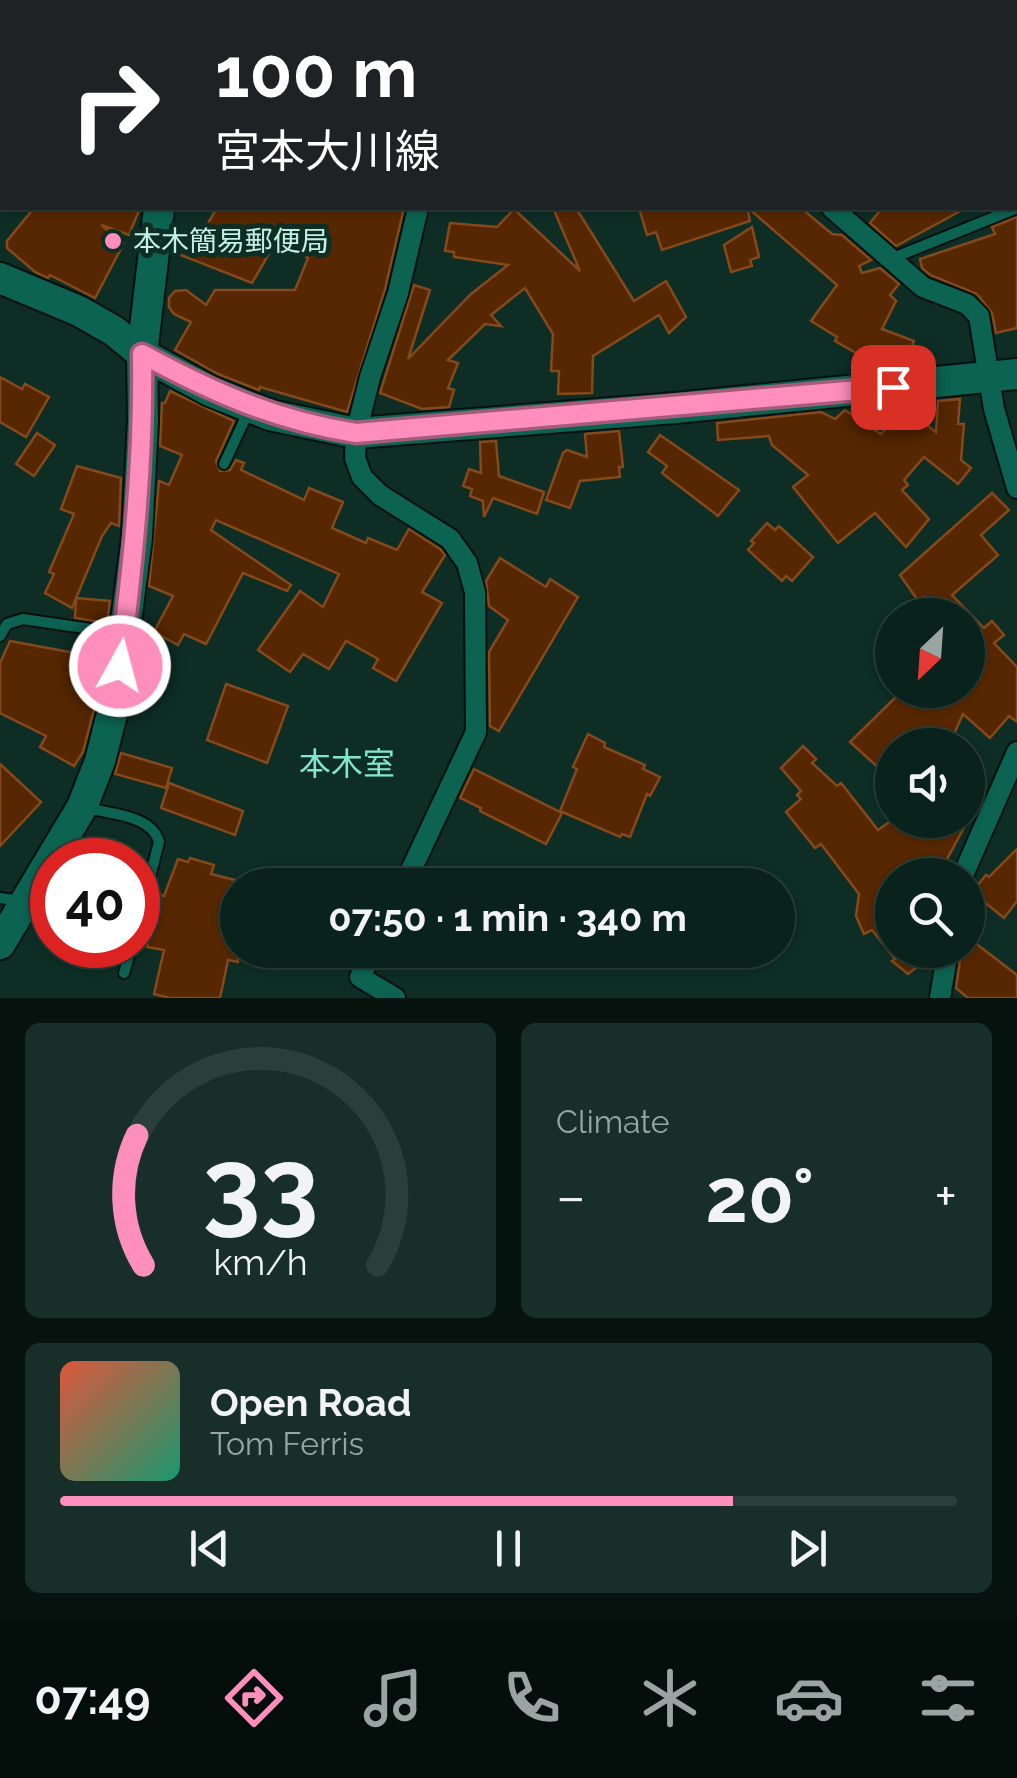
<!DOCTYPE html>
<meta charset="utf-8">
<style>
body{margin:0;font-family:Raleway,"Noto Sans JP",sans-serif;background:#182f29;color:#f1f3f6;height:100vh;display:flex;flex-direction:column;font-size:38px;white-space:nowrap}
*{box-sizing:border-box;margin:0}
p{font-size:32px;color:#99a4a3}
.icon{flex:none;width:55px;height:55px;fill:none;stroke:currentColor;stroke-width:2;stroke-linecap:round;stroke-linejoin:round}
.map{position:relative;height:998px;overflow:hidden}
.panel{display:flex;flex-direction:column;gap:25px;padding:25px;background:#06130f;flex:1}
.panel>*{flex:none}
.banner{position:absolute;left:0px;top:0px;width:1018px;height:210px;box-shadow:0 2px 8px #0004,0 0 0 2px #2a3f3b;background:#202124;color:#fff;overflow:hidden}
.needle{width:65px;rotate:205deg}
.tools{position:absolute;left:875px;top:598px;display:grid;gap:20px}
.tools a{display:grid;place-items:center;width:110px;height:110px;border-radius:50%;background:#0a221c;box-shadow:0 2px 8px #0004,0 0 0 2px #2a3f3b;font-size:50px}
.speed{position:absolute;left:30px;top:838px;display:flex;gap:20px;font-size:50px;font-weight:700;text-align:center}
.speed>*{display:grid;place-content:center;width:130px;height:130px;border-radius:50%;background:#0a221c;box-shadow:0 2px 8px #0004,0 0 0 2px #2a3f3b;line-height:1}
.speed .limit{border:15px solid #d22;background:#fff;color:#111}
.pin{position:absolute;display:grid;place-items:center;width:85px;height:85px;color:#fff;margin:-42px;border-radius:20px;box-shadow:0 5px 15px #0006}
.me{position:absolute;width:110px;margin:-55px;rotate:7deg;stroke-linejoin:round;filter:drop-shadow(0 0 8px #0008)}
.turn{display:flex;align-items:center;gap:35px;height:210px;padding:0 50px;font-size:45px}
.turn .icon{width:130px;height:130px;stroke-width:2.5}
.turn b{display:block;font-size:70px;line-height:85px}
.big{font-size:75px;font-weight:700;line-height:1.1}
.panel .widget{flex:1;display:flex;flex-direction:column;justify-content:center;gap:15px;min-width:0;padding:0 35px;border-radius:15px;background:#182f29}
.panel .dial{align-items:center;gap:0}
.dial svg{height:260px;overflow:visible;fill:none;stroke:#2a3f3b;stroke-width:7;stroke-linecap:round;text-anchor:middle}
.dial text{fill:#f1f3f6;stroke:none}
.song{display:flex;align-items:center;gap:30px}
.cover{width:120px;height:120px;border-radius:15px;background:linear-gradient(135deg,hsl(10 70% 55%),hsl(160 70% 35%))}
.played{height:10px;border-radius:5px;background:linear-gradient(90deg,#fe8ebc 75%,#2a3f3b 75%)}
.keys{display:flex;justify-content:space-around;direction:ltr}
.heat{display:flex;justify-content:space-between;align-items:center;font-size:55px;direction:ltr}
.panel .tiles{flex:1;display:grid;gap:25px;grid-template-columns:1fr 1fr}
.widget:last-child{grid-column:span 2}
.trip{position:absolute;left:220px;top:868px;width:575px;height:100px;border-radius:50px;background:#0a221c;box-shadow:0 2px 8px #0004,0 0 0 2px #2a3f3b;font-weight:700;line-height:100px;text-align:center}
.menu{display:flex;height:160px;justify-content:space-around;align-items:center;background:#040e0b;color:#99a4a3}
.menu .icon{width:70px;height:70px}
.menu .current{color:#fe8ebc}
.menu b{font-size:45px;color:#f1f3f6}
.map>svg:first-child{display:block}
.building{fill:#562700;stroke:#85491a;stroke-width:2.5}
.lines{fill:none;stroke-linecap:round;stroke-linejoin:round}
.lane-casing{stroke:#06120f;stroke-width:14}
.street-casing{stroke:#06120f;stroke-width:24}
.secondary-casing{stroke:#06120f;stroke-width:34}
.lane{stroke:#0c6352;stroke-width:10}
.street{stroke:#0c6352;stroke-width:20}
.secondary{stroke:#0c6352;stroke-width:30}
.route-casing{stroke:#a55c7a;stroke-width:25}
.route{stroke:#fe8ebc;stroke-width:18}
.poi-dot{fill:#fe8ebc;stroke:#0d2d25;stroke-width:4}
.labels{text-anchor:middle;stroke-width:10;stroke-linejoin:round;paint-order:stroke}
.poi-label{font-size:28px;fill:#c3f0e2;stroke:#0d2d25;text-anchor:start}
.quarter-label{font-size:32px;fill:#83e5cb;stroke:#0d2d25}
</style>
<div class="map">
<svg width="1017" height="998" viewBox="0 0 1017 998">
<rect width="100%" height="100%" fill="#0d2d25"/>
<!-- building -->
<g class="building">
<path d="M34,208H140L129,235L101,225L124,243L95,298L50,275L48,278L35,272L7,248V241Z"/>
<path d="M217,208H404L385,289L347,412L260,387L259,390L218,374L175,350L191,322L174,314L169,307V298L175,291L186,290L206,305L215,290H295L308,258L277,240L252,283L173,252L177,232L198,240Z"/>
<path d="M553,208H576L634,301L666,281L686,317L669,333L659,315L593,356L592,393L558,394L559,371H551L553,334L525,288L491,315L501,326L485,324L448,360L458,363L448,388L454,390L449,407L422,409L380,393L414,285L430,290L408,359L471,294L508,265L454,257V252L445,251L450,223L497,227L514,209L580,271Z"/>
<path d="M639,208H747L750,221L662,250L656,232L647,235Z"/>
<path d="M748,208H801L832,234L842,235L871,260L859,266L862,273L880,268L899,284L890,295L896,301L882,329L914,341L904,366L876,368L877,365L835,341L837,337L811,321L837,285Z"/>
<path d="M882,208H966L896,246L870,223Z"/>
<path d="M1017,217V328L996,333L992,313L977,294L930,275L922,268L920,259L995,234L992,227Z"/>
<path d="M752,227L759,257L750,260L752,266L731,272L724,245Z"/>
<path d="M0,377L22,389L25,384L49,397L26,437L0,422Z"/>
<path d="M170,391L234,421L216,461L220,471L230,470L236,460L244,463L241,470L304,500L309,488L343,502L332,528L366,543L368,538L397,550L409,529L440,549L445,555L422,592L442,603L396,681L373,668L378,659L346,641L329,669L303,654L290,672L258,650L300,591L323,607L339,574L216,520L211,530L291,585L287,591L243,573L206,644L184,634L178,645L154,632L173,596L149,586L159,481L169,485L182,455L160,446L162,403H165Z"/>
<path d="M960,399L958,424H964L961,460L971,468L958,484L924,457L904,480L908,485L902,490L929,519L906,547L875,513L838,543L793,487L808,475L772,445L769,436L718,440L717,423L821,412L835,419L845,410L881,434L904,407L936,432L938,401Z"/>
<path d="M619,431L623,467H619L620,477L580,481L570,508L546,500L563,453L567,450L587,457L585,434Z"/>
<path d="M37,433L55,445L34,476L16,464Z"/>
<path d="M660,435L739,490L718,516L662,473L667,466L648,452Z"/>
<path d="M496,441L499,476L544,492L537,514L493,498L484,517L483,501L470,496L472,489L463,486L469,469L481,473L480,442Z"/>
<path d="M77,466L121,478L119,526L111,523L102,536L72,608L45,593L54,574L49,572L74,514L61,509Z"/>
<path d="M992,493L1009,510L981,535L998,555L952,595L984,628L992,621L1004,635L994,643L1017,667V722L1009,716L990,738L963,714L949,745H892V780L850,742L903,690H923L934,700L942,690H968V615H941L924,597L919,602L900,575Z"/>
<path d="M767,523L775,530L779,526L813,557L792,581L786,576L782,581L748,550L754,543L751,541Z"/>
<path d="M500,558L546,587L550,579L578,597L499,731L490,726L489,652L508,620L489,606L486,581Z"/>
<path d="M76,598L110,601L107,623L75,618Z"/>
<path d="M10,641L102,658L98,694L83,752L74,766L40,747L46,736L0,713V663Z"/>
<path d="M226,684L288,706L267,763L207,740Z"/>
<path d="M588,734L605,743L604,747L645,765L643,769L660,777L650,796L647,794L630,837L622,834L620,837L560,811L577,769L573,767Z"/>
<path d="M803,746L816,759L812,763L837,786L841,783L878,830L892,820H968L945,863L949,866L939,875H892V950H934L933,955L908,974L892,961L895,959L872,930L864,934L856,916L859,894L821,844L815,848L786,812L801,799L797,795L801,791L781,768Z"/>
<path d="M121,753L172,768L166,788L115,774Z"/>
<path d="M0,764L41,802L0,846Z"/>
<path d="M474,769L562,813L546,844L480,811L481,808L460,798Z"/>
<path d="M169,783L243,811L235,835L161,808Z"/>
<path d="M1017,849V901L1004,918L972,892L986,875L989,877Z"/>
<path d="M190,858L214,865L211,874L239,881L226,927L238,930V962L228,960L220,998H170L154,994L164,950L147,947L157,899L158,894L164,896L178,859L188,862Z"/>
<path d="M974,942L1017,975V998H968L956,988L960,960Z"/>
</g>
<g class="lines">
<!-- lane casing -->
<g class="lane-casing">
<g id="lane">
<path d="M893,258L1017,208"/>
<path d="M224,464L250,408"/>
<path d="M0,636L7,624L23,619L118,633"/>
<path d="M87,808C110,814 152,815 159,842L138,923"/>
<path d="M0,898L20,901"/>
<path d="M124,973L132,945"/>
</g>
</g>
<!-- street casing -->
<g class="street-casing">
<g id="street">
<path d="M681,0L685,2"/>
<path d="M832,208L923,287L967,304L979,316L994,409L1017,488"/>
<path d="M963,875L1017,752"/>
<path d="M404,885L476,732L475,592L467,563L450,539L380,495L362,477L355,458L356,433L370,377L398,293L418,208"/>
<path d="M373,950L360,977L395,998"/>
<path d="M940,998L948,950"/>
</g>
</g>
<!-- secondary casing -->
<g class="secondary-casing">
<g id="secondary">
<path d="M195,2L196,0"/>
<path d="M0,278L79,311L114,331L142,354L210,391L270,415L356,433L675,408L1017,374"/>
<path d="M0,944L82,807L100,761L116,698L137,537L143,420L142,354L159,208"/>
</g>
</g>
<!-- lane -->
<use href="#lane" class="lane"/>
<!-- street -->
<use href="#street" class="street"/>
<!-- secondary -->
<use href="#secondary" class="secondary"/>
</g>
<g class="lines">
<!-- route casing -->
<g class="route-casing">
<path id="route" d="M120,666C133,562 144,459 142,354C212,392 277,421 356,433L893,387"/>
</g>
<!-- route -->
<use href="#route" class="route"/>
</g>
<!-- markers -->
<circle class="poi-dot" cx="113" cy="241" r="10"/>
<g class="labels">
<!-- poi labels -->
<g class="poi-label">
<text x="133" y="251">本木簡易郵便局</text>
</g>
<!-- quarter labels -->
<g class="quarter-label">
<text x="347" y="775">本木室</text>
</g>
</g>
</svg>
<div class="tools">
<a><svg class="needle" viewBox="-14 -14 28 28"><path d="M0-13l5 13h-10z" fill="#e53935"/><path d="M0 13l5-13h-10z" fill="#99a4a3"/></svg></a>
<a><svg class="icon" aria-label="sound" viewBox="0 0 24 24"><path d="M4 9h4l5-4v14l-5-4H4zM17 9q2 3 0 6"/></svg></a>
<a><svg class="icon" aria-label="search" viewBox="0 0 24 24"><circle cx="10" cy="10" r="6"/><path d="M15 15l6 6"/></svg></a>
</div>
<div class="speed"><div class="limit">40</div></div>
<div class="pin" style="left:893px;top:387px;background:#d93025"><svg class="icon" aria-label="arrive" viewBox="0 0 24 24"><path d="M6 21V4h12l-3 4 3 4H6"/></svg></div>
<svg class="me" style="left:120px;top:666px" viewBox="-20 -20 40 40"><circle r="17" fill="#fe8ebc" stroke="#fff" stroke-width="3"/><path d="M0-11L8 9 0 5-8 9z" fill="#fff"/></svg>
<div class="trip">07:50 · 1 min · 340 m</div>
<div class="banner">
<div class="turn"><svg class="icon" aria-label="right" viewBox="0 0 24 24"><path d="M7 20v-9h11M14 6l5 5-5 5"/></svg><div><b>100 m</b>宮本大川線</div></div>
</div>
</div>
<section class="panel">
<div class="tiles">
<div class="widget dial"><svg viewBox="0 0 100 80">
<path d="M14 69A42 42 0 1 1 86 69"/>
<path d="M14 69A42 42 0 0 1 12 29" stroke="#fe8ebc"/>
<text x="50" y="56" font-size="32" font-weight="700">33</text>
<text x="50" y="72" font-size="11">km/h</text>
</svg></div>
<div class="widget"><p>Climate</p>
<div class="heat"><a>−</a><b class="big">20°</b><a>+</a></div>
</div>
<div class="widget">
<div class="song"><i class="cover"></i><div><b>Open Road</b><p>Tom Ferris</p></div></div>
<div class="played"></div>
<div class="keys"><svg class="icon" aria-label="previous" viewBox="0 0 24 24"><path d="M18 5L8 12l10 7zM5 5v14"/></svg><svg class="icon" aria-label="pause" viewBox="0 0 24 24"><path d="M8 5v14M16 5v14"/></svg><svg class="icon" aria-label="next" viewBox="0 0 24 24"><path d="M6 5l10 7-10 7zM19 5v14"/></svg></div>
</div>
</div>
</section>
<nav class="menu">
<b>07:49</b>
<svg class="icon current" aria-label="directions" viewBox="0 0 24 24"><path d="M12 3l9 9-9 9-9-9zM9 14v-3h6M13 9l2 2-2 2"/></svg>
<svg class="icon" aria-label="music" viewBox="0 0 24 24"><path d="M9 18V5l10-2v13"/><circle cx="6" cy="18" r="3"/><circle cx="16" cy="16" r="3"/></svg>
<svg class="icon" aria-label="phone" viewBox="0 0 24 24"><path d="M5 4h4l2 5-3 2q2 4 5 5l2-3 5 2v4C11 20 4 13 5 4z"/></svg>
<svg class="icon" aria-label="climate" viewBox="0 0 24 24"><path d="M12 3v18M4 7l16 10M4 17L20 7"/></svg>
<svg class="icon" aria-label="car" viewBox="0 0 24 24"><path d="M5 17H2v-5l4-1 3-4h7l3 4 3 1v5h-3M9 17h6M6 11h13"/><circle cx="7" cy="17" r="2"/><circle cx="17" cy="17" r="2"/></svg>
<svg class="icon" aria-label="filters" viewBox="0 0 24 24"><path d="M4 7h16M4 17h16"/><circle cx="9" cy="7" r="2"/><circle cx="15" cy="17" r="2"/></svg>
</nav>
